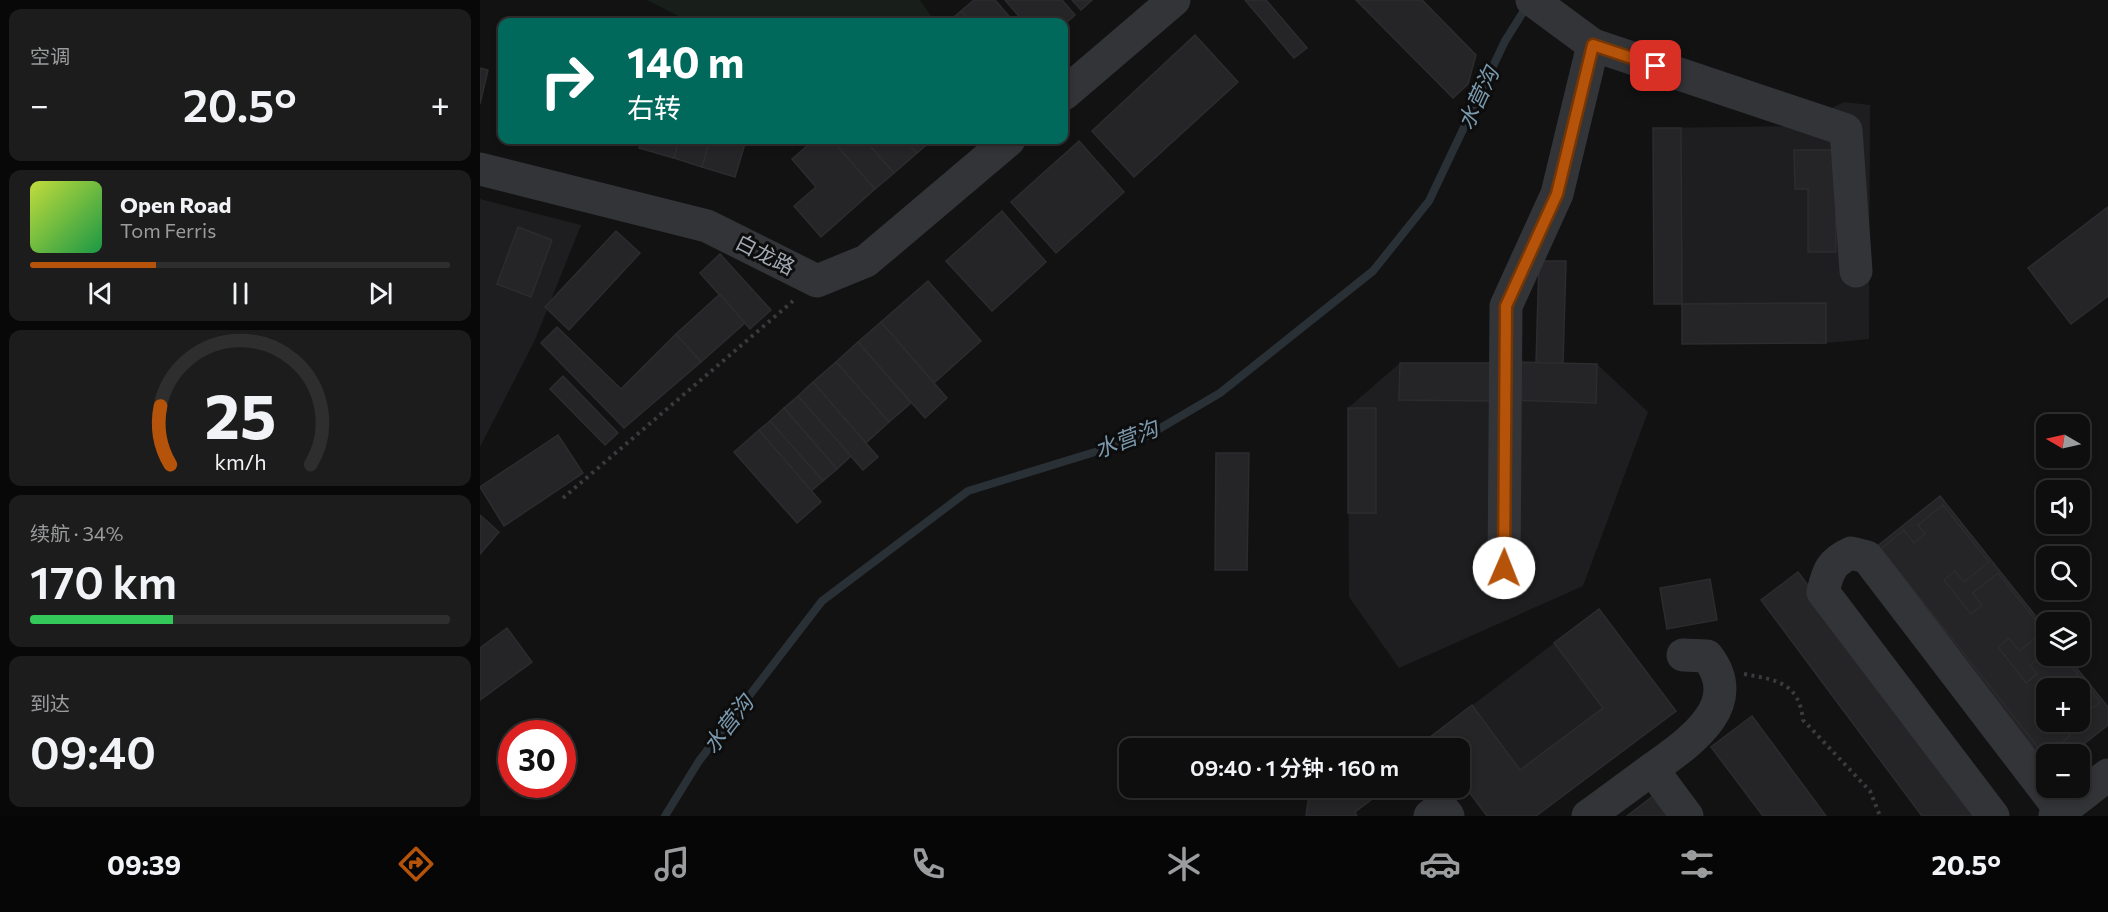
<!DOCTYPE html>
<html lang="zh">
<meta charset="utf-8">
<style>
body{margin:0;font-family:Commissioner,"Noto Sans SC",sans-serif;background:#1c1c1c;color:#f1f3f6;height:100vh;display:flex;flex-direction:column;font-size:22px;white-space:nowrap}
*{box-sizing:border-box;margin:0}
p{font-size:20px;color:#9b9c9e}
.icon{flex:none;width:33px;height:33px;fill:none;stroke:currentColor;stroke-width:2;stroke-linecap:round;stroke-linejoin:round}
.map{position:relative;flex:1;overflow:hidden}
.details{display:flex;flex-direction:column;gap:9px;padding:9px;background:#080808;width:480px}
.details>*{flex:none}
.top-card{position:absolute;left:18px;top:18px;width:570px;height:126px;border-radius:12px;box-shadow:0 3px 9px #0003,0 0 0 2px #2e2e2e;background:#00695c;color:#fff;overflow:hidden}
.needle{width:39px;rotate:279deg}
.controls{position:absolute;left:1556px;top:414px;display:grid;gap:12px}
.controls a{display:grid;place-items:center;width:54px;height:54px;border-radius:12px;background:#0e0e0e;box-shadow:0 3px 9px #0003,0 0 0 2px #2e2e2e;font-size:30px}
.speed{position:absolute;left:18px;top:720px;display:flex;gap:12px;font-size:30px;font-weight:700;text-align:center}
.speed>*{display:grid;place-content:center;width:78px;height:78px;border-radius:50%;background:#0e0e0e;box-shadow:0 3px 9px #0003,0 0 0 2px #2e2e2e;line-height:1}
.speed .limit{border:9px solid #d22;background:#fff;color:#111}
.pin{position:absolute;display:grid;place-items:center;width:51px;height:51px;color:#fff;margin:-26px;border-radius:12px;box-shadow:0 3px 9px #0006}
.me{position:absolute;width:66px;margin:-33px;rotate:1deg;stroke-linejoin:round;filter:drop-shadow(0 0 4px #0008)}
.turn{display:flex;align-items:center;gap:21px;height:126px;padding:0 30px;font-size:27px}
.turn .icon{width:78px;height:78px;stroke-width:2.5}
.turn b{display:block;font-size:42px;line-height:51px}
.big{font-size:45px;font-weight:600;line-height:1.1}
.details .widget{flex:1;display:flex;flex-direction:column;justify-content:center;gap:9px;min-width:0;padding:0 21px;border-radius:12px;background:#1c1c1c}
.details .dial{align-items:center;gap:0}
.dial svg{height:156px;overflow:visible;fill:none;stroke:#2e2e2e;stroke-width:7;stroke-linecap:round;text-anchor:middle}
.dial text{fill:#f1f3f6;stroke:none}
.song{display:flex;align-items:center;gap:18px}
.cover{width:72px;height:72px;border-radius:9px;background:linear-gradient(135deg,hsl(70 70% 55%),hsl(140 70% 35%))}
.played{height:6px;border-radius:3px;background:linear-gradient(90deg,#b45309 30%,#2e2e2e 30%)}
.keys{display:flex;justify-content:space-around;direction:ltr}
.heat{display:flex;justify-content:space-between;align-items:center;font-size:33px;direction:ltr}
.charge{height:9px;border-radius:4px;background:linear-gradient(90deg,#34c759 34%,#2e2e2e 0)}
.trip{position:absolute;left:639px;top:738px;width:351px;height:60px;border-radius:12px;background:#0e0e0e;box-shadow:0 3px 9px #0003,0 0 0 2px #2e2e2e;font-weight:600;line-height:60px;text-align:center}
.dock{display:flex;height:96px;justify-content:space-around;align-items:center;background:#060606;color:#9b9c9e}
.dock .icon{width:42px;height:42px}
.dock .current{color:#b45309}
.dock b{font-size:27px;color:#f1f3f6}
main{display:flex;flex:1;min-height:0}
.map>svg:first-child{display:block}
.built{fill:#1e1e20}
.green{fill:#181e19}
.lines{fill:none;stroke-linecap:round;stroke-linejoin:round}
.stream{stroke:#293137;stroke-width:8}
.building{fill:#252527;stroke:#2c2c2f;stroke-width:1.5;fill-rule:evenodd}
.path{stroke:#393b3f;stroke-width:4;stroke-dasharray:3 4.5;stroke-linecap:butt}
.minor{stroke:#333438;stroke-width:33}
.route-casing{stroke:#753606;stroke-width:15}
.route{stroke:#b45309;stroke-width:10}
.labels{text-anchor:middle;stroke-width:6;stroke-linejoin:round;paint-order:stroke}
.street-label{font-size:21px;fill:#a3aab4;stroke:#0d0d0e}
.water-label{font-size:22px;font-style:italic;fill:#7b9aae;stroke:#0d0d0e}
</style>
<main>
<section class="details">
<div class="widget"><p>空调</p>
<div class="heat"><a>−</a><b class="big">20.5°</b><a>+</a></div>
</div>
<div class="widget">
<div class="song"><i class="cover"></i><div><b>Open Road</b><p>Tom Ferris</p></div></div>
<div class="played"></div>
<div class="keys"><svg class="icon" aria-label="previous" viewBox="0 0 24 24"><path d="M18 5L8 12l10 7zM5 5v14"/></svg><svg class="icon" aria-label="pause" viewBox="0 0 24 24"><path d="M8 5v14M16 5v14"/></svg><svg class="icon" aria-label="next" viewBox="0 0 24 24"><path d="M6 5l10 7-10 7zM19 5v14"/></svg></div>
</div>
<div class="widget dial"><svg viewBox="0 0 100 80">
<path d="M14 69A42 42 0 1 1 86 69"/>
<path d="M14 69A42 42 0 0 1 9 39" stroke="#b45309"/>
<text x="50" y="56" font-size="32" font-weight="700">25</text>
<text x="50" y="72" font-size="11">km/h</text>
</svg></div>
<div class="widget"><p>续航 · 34%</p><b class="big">170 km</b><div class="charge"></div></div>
<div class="widget"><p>到达</p><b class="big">09:40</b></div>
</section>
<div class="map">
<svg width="1628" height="816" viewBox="0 0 1628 816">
<rect width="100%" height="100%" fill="#121213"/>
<!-- built -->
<g class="built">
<path d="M1364,102L1390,105L1389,339L1346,343L1202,344V304H1174L1173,128L1316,126Z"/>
<path d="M0,199L101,225L55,340L0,447Z"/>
<path d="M1059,261H1086L1083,363L1117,364L1168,412L1103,586L919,668L869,597L868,408L920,363H1056Z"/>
<path d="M1119,609L1196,711L1056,816H1007L980,780V748H956L949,738Z"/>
</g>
<!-- green -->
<path class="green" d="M167,0H440L453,19L448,22H210Z"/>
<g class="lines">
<!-- stream -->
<path class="stream" d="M185,816L219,761L342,601L488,491L667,436L740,393L893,271L949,201L1025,41L1047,6"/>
</g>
<!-- building -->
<g class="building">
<path d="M494,0H515L534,22H491L481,11Z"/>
<path d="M525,0H582L595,15L584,25V22H544Z"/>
<path d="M592,0H612L601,10Z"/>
<path d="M765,0H786L827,48L814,58Z"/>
<path d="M876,0H942L996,55L988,84L973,98Z"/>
<path d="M481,11L491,22H468Z"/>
<path d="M715,35L758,82L654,177L612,131Z"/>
<path d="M0,68L8,70L0,104Z"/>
<path d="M1173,128H1201L1202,304H1174Z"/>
<path d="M162,140H199L194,158L159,148Z"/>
<path d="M199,140H230L222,167L194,158Z"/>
<path d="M230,140H266L255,177L222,167Z"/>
<path d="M334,140H352L395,189L341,237L314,206L336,187L312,159Z"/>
<path d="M352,140H385L414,173L395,189Z"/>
<path d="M385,140H425L437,153L414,173Z"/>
<path d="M425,140H450L451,141L437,153Z"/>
<path d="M599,141L644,192L576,253L531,202Z"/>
<path d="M1314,150H1355L1356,252H1328V189H1315Z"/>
<path d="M1628,207V296L1591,324L1548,268Z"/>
<path d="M522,211L566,262L512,311L466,261Z"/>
<path d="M38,227L72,240L51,297L17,284Z"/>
<path d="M136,231L160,253L89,330L65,307Z"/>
<path d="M240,254L291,310L270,329L220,273Z"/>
<path d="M1059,261H1086L1083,363H1056Z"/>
<path d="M448,281L501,341L454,383L401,322Z"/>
<path d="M240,294L265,323L221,362L196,334Z"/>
<path d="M1346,303V343L1202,344V304Z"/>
<path d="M401,322L467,398L445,418L378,342Z"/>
<path d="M77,327L141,389L196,334L221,362L144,428L61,343Z"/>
<path d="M378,342L431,403L409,422L356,362Z"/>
<path d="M356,362L409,422L386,443L333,382Z"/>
<path d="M1034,362L1117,364L1116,403L1033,400Z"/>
<path d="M920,363H1015V401L919,400Z"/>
<path d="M83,376L138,433L125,445L70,389Z"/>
<path d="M333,382L398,457L383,470L318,396Z"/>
<path d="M318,396L371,456L357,469L304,408Z"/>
<path d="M304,408L357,469L343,481L290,421Z"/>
<rect x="868" y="408" width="28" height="105"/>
<path d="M290,421L343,481L331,491L279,430Z"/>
<path d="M279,430L341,502L317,523L254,452Z"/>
<path d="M78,435L103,473L24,526L0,487Z"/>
<path d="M736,453H769L767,570H735Z"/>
<path d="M1460,496L1566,629V656H1587L1628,707V725L1591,754H1566V771L1391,551ZM1566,688H1599V722H1566Z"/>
<path d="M1463,505L1509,562L1484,582L1475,571L1464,580L1491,614L1502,605L1493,593L1518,573L1564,631L1539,651L1529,638L1518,647L1546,683L1557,674L1550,665L1566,652V656H1583L1620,702L1599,719V688H1566V722H1578L1590,736L1565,756L1401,549L1424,530L1434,543L1445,534L1438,525Z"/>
<path d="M0,515L19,532L0,554Z"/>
<path d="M1318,572L1500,816H1442L1281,600Z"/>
<path d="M1230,579L1237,620L1187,629L1180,588Z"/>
<path d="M1119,609L1196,711L1056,816H1007L980,780V748H956L949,738L992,705L1040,770L1123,708L1074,643Z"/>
<path d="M27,628L52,662L0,700V648Z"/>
<path d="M1272,716L1346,816H1283L1231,747Z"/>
<path d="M830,788H907L875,812L877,816H826Z"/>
<path d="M1177,793L1194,816H1147Z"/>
</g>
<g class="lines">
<!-- path -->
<g class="path">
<path d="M83,498L313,301"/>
<path d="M1264,674C1296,680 1319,682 1323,720L1390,791L1400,816"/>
</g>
<!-- minor -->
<g class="minor">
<path d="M1113,45L1366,130L1376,271"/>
<path d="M584,94L694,0"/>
<path d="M0,169L227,226L337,281L386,261L529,140"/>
<path d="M1024,569L1026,306L1077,194L1113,45L1052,0"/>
<path d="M1172,769L1207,816"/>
<path d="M950,816L961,807L968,816"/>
<path d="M1108,816C1129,801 1150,785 1171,770C1208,743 1266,706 1227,656L1203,655"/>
<path d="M1513,816L1343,592C1348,571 1351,562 1371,553L1387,557L1585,816"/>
<path d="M1575,816L1628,775"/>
</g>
</g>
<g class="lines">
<!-- route casing -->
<g class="route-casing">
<path id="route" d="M1024,568L1026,306L1077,194L1113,45L1176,66"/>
</g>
<!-- route -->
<use href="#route" class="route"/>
</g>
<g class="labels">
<!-- street labels -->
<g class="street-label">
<text transform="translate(285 255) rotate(27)" y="7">白龙路</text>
</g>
<!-- water labels -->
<g class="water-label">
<text transform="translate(998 98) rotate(-65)" y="8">水营沟</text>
<text transform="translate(646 439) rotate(-21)" y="8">水营沟</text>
<text transform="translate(248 724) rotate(-52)" y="8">水营沟</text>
</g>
</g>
</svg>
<div class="controls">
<a><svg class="needle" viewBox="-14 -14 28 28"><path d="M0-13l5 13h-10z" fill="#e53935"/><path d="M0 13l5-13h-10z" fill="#9b9c9e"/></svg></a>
<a><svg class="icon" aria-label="sound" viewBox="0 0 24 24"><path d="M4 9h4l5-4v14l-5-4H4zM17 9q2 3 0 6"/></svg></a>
<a><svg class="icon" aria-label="search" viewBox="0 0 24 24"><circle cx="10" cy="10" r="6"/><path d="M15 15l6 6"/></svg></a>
<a><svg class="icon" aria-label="layers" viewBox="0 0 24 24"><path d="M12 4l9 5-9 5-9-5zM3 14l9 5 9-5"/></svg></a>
<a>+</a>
<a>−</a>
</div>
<div class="speed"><div class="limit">30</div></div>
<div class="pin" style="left:1176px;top:66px;background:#d93025"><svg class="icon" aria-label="arrive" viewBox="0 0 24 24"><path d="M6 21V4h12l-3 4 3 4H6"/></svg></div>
<svg class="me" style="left:1024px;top:568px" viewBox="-20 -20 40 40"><circle r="19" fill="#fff"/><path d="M0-13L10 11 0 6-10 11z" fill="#b45309"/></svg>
<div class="trip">09:40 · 1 分钟 · 160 m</div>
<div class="top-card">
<div class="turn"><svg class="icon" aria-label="right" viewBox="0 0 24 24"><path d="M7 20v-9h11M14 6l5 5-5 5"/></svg><div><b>140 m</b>右转</div></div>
</div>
</div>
</main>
<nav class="dock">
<b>09:39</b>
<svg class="icon current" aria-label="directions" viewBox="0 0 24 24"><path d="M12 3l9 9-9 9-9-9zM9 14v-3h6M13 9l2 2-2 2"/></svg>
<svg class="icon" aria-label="music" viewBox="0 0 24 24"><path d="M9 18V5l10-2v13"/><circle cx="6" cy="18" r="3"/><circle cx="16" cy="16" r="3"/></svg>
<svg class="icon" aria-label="phone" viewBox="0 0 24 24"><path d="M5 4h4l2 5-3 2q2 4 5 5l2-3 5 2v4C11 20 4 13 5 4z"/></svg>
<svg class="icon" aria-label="climate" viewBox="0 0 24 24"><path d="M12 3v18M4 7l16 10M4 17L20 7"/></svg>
<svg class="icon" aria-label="car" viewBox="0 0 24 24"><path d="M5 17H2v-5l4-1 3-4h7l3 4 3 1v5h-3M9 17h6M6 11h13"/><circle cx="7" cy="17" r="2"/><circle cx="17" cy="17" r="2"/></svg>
<svg class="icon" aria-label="filters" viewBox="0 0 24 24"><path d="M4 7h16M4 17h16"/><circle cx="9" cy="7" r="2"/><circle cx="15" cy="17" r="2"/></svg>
<b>20.5°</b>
</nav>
